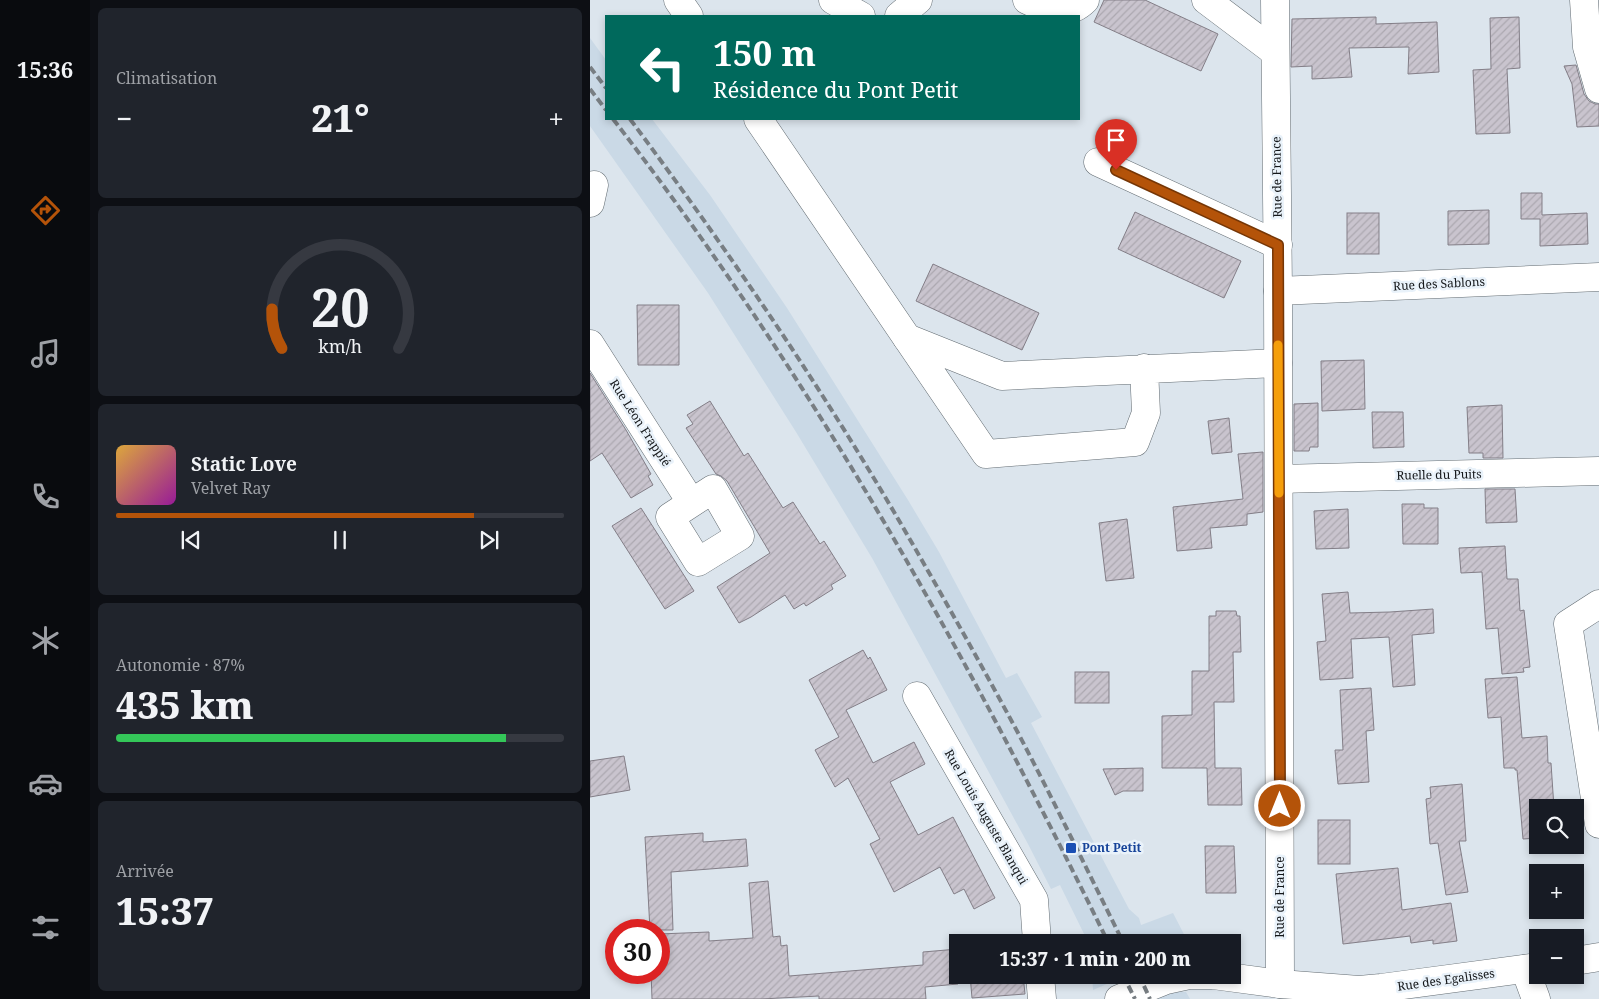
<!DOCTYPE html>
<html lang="fr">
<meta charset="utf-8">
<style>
body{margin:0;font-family:"Noto Serif",serif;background:#20242c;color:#f1f3f6;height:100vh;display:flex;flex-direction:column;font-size:19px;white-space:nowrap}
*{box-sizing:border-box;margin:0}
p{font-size:16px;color:#9ea1a6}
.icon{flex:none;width:28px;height:28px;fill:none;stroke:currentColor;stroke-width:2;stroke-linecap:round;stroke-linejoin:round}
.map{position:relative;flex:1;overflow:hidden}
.details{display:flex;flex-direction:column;gap:8px;padding:8px;background:#0d0f14;width:500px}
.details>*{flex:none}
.guide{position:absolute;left:15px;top:15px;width:475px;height:105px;border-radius:0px;box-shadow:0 2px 8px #0003;background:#00695c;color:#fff;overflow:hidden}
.buttons{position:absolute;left:939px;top:799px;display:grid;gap:10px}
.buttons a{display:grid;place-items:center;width:55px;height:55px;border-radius:0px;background:#171b24;box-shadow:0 2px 8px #0003;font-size:25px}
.speed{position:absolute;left:15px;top:919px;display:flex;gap:10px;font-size:25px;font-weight:700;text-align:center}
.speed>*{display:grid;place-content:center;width:65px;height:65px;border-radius:50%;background:#171b24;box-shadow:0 2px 8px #0003;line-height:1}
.speed .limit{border:8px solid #d22;background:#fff;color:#111}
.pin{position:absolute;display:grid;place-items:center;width:42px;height:42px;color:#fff;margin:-51px -21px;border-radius:50% 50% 50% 0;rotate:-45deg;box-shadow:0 0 5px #0007}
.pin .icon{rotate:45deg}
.me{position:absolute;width:55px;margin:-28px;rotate:0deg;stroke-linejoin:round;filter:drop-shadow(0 0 4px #0008)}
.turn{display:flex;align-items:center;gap:18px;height:105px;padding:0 25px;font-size:22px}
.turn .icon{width:65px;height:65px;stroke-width:2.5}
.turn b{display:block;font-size:35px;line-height:42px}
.big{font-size:38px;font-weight:800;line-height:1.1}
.details .tile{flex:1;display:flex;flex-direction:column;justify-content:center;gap:8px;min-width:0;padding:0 18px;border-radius:8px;background:#20242c}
.details .dial{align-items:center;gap:0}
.dial svg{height:130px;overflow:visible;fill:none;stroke:#363941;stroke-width:7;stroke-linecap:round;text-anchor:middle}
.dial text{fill:#f1f3f6;stroke:none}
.song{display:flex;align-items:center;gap:15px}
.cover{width:60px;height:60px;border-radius:8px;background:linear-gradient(135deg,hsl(40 70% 55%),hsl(300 70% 35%))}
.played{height:5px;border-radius:2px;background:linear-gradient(90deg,#b45309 80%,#363941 80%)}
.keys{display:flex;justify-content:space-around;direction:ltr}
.heat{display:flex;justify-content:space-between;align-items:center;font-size:28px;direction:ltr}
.charge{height:8px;border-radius:4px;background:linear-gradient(90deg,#34c759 87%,#363941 0)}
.trip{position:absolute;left:359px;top:934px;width:292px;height:50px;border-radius:0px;background:#171b24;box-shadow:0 2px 8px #0003;font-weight:800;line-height:50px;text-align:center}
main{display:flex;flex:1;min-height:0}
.tab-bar{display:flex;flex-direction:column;width:90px;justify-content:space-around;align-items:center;background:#090b0e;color:#9ea1a6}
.tab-bar .icon{width:35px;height:35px}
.tab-bar .active{color:#b45309}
.tab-bar b{font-size:22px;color:#f1f3f6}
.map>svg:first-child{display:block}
.built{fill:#cad9e6}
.building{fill:url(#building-hatch);stroke:#837e87}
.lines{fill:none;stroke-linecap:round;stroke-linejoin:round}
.minor-casing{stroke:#636c72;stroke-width:29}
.minor{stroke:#fff;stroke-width:28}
.rail{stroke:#787e83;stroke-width:4;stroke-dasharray:8 4;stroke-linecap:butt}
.route-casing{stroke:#753606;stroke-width:12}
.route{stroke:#b45309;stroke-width:9}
.slow{stroke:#f59e0b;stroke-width:9}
.transit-dot{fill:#1a4fb4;stroke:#e9f2fa;stroke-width:2}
.labels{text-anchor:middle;stroke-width:5;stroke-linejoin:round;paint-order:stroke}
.street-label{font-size:12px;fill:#14171a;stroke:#e9f2fa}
.transit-label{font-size:12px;font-weight:bold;fill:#164399;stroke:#e9f2fa;text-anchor:start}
</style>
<main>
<nav class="tab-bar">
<b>15:36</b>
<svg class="icon active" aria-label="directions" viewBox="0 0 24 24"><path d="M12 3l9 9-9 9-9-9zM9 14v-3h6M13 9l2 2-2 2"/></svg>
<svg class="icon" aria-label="music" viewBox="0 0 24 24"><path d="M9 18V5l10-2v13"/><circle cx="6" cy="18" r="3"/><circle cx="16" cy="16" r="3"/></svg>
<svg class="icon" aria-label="phone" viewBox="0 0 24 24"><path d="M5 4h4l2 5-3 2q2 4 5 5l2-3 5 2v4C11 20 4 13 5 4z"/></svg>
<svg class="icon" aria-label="climate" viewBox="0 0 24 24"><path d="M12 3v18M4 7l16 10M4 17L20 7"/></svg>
<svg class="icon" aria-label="car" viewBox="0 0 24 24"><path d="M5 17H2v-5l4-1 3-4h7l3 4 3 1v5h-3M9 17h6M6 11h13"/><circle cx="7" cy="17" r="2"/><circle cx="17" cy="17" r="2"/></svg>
<svg class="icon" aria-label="filters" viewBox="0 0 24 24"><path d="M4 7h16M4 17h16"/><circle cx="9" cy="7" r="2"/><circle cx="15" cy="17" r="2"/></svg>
</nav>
<section class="details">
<div class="tile"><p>Climatisation</p>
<div class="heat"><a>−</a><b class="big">21°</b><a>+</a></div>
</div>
<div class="tile dial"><svg viewBox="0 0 100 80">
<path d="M14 69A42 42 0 1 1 86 69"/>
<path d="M14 69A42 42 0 0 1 8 45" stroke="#b45309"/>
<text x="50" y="56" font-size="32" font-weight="700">20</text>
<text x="50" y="72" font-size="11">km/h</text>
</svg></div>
<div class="tile">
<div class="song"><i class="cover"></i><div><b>Static Love</b><p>Velvet Ray</p></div></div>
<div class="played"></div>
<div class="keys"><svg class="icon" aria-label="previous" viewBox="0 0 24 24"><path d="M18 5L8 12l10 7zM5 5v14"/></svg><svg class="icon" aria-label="pause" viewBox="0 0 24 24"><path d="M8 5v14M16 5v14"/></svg><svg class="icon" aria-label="next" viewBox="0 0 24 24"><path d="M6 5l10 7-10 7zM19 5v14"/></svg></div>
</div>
<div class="tile"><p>Autonomie · 87%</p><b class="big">435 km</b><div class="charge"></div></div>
<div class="tile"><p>Arrivée</p><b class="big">15:37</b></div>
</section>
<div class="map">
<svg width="1009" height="999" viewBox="0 0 1009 999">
<defs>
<pattern id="building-hatch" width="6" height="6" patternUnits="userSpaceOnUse" patternTransform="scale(1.25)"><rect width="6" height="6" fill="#c9c4ce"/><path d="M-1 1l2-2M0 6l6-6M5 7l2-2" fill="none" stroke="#aca8b0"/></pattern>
</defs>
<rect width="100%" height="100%" fill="#dce5ed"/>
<!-- built -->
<g class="built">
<path d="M0,38L16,60V119H62L120,195L197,308L318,500L349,552L416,678L427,673L452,717L441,723L539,909L549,918L551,925L583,913L598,942H498L470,885L461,889L438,844L282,558L206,432L118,293L0,126Z"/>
<path d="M502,975H538L503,990Z"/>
<path d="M568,991L596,992L600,999H552Z"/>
</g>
<!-- building -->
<g class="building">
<path d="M514,0H555L628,34L611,71L504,22Z"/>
<path d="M786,17V24L847,22L849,72L818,74L819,47L759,48L762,77L722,79V66L701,67L702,19Z"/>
<path d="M929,17L930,68L917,69L920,133L886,134L883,70L901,69L900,18Z"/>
<path d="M986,65L994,94L999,101L1005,104H1009V126L987,127L982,84L974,66Z"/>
<path d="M931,193H952V215L997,213L998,244L950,246V219H931Z"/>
<path d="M899,210V244L858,245V211Z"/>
<path d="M545,212L651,261L634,298L528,249Z"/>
<rect x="757" y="213" width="32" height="41"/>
<path d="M343,264L449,313L432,350L326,301Z"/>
<path d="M47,305H89V365H48Z"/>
<path d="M774,360L775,409L732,411L731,361Z"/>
<path d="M0,373L36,430L61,474L58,476L63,485L41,498L12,453L0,461Z"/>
<path d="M120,401L154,456L158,453L193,508L203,502L230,544L234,541L256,576L241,585L243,589L216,606L214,603L204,609L195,595L161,617L149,623L127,587L180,553L137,481L131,476L126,474L96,428L103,424L97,415Z"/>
<path d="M728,403V447H720L719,451H704V404Z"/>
<path d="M912,405L913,458H893V453H879L877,407Z"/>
<path d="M782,412H813L814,447L783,448Z"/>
<path d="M639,418L642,452L622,454L618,421Z"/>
<path d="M673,452V512L657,514V525L620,528L622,548L587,551L583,507L653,499L648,454Z"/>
<path d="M895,489H925L927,522L896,523Z"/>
<path d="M812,504H834V508H848V544H813Z"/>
<path d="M51,508L104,591L75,609L22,526Z"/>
<path d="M758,509L759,548L726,549L724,511Z"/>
<path d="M537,519L544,578L516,581L509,523Z"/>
<path d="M915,546L917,579H928L930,611L934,610L940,667L933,668L934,672L912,674L908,628L896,629L892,572L871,573L869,548Z"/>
<path d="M758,592L760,613L800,612L843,609L844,633L822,635L825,685L803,687L799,637L761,639L763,678L730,680L727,642L736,641L732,594Z"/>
<path d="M626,611H646L647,616H650L651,652H643L644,702H624L625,768H651L652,805H618L617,768H572V716L602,715V671H619V616H626Z"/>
<path d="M273,650L278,659L280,657L297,690L256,710L283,763L324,742L335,764L300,782L328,835L363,817L405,898L384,909L374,889L364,894L350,867L304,892L280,844L290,839L258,778L245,787L225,750L249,737L219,680Z"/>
<rect x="485" y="672" width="34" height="31"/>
<path d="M927,677L932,738L957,736L958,763H961L964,808H948V838L933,839L927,770H925V768H914L911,717L898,718L895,679Z"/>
<path d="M781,688L784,730L776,731L779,782L748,784L745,750H753L750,690Z"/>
<path d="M34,756L40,790L0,797V761Z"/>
<path d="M553,768V791H533L525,795L513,769Z"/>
<path d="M872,784L876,841H869L878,892L856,895L848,843L840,844L836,799L841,798L840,787Z"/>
<rect x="728" y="820" width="32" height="44"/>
<path d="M113,833V842L156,839L158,866L81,872L83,930H60L55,837Z"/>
<path d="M615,846H644L646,893H616Z"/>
<path d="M808,868L812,910L861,903L867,941L843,944V940L821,943L820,936L753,944L746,874Z"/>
<path d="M178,881L183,937L190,936L191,946L197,945L199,976L333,965V952L368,949V984L335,987L336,999H229V996L171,999H62L61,972H69V934L119,932V941L163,938L159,883Z"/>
<path d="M380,975H433L435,994L382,998Z"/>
</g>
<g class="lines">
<!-- minor casing -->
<g class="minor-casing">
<g id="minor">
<path d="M88,0L99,16"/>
<path d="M243,0L271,16"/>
<path d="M437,0C457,10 477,18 495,0"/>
<path d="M616,0L685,52"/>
<path d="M685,0L688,291L690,984"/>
<path d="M994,0L997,47L1009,89"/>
<path d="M309,16L328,0"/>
<path d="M168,119L317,338"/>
<path d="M508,162L688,245"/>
<path d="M0,203L4,185"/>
<path d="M688,291L1009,277"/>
<path d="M0,344L101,502"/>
<path d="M554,368L556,413L545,442L396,454L317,338L412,376L688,363"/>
<path d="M689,479L1009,471"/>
<path d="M123,489L150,536L108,562L80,517Z"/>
<path d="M1009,604L978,624L1009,824"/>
<path d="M327,696L444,900L447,942"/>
<path d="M985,961L1009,957"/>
<path d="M935,969L946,999"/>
<path d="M450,975L452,999"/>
<path d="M529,999L576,980L599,975H623L690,984L769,990L791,988L948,967"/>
</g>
</g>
<!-- minor -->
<use href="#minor" class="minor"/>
<!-- rail -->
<g class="rail">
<path d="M0,67L16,88"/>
<path d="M0,89L16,110"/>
<path d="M23,119C220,373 377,654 518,942"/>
<path d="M40,119C134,245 224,376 304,512C346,584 387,657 427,731C464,801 498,872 533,942"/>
<path d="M533,975L545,999"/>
<path d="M549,975L560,999"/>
</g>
</g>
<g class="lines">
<!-- route casing -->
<g class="route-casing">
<path id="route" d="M526,170L688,245L690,806"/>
</g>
<!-- route -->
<use href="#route" class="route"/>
<!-- slow -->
<path class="slow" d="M688,345L689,493"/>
</g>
<!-- markers -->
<rect class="transit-dot" x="475" y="842" width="12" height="12" rx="2.5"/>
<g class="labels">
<!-- street labels -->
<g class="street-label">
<text transform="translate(687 177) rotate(-91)" y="4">Rue de France</text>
<text transform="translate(849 284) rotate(-3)" y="4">Rue des Sablons</text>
<text transform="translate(50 423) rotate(57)" y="4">Rue Léon Frappié</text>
<text transform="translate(849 475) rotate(-1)" y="4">Ruelle du Puits</text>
<text transform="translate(396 817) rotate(60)" y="4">Rue Louis Auguste Blanqui</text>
<text transform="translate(690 897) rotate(-90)" y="4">Rue de France</text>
<text transform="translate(856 980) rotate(-8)" y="4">Rue des Egalisses</text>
</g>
<!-- transit labels -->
<g class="transit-label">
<text x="492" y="852">Pont Petit</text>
</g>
</g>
</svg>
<div class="buttons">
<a><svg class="icon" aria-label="search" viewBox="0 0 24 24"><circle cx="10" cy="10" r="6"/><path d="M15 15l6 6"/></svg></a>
<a>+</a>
<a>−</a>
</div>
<div class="speed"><div class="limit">30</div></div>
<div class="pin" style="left:526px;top:170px;background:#d93025"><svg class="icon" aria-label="arrive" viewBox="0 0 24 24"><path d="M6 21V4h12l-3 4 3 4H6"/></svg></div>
<svg class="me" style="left:690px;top:806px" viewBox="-20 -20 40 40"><circle r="17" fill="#b45309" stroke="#fff" stroke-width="3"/><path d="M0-11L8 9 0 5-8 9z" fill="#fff"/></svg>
<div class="trip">15:37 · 1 min · 200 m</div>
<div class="guide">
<div class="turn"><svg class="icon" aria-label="left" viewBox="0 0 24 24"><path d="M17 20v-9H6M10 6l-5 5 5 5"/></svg><div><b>150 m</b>Résidence du Pont Petit</div></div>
</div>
</div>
</main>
